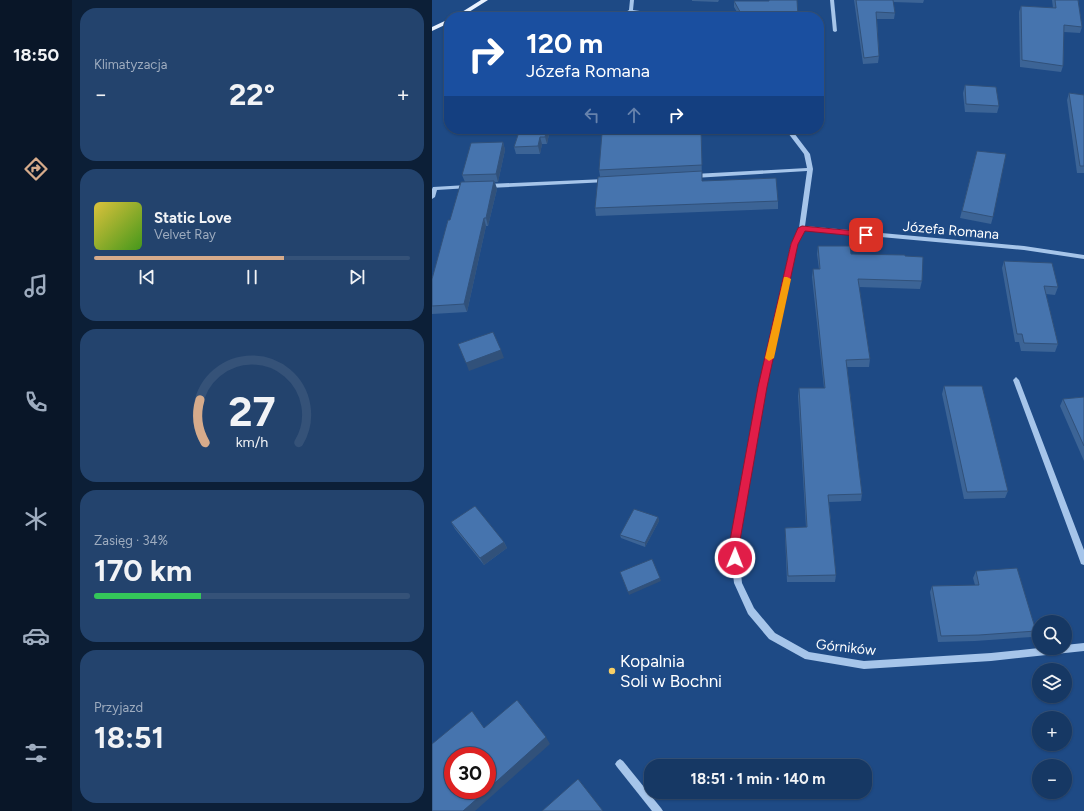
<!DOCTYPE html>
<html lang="pl">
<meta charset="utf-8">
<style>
body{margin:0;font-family:Figtree,sans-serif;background:#23436d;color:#f1f3f6;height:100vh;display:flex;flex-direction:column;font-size:15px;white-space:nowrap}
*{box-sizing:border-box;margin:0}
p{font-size:13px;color:#9eacbf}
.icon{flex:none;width:22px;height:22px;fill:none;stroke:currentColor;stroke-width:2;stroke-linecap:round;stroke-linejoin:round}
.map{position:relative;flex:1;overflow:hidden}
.panel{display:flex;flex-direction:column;gap:8px;padding:8px;background:#0c1f37;width:360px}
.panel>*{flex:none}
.top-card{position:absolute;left:12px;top:12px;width:380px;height:122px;border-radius:16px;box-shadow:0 1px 3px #0004,0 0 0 1px #355278;background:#1a4fa0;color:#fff;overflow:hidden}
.buttons{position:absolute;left:600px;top:615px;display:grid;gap:8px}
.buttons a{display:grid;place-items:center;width:40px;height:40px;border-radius:50%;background:#163864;box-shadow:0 1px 3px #0004,0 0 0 1px #355278;font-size:20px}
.speed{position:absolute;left:12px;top:747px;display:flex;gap:8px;font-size:20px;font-weight:700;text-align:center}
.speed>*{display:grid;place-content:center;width:52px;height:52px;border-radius:50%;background:#163864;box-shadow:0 1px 3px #0004,0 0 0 1px #355278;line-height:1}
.speed .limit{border:6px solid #d22;background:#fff;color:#111}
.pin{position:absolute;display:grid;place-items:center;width:34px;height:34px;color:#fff;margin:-17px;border-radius:8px;box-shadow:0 2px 6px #0006}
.me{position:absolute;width:44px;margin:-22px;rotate:1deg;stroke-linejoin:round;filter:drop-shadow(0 0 3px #0008)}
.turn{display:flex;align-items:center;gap:14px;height:84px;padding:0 16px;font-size:18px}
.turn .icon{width:52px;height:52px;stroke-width:2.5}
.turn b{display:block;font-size:28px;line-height:34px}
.lanes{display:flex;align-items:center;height:38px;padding:0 16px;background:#0003;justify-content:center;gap:20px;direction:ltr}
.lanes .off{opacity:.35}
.big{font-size:30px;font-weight:700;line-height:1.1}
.panel .tile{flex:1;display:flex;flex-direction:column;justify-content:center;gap:6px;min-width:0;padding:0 14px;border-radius:16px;background:#23436d}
.panel .dial{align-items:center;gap:0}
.dial svg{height:104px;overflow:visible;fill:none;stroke:#355278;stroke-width:7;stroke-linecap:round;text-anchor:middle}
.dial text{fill:#f1f3f6;stroke:none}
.song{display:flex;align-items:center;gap:12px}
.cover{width:48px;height:48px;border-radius:6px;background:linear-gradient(135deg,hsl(50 70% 55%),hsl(100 70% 35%))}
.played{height:4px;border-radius:2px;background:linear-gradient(90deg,#d6ab8b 60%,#355278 60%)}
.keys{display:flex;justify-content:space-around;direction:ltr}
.heat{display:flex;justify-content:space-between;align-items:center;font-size:22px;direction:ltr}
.charge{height:6px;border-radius:3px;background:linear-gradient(90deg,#34c759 34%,#355278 0)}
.trip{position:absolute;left:212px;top:759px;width:228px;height:40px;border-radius:16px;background:#163864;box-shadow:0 1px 3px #0004,0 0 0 1px #355278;font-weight:700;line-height:40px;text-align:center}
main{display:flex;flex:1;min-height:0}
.tabs{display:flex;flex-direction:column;width:72px;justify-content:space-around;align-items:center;background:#091628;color:#9eacbf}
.tabs .icon{width:28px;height:28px}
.tabs .selected{color:#d6ab8b}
.tabs b{font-size:18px;color:#f1f3f6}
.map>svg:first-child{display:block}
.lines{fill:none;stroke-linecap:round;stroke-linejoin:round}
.minor{fill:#a6c5ea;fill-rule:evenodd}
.major{fill:#eaf2fe;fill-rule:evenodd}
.wall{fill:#3c6496}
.shaded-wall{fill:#31517a}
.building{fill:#4674ae;stroke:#31517a}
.route{fill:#e11d48;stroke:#92132f}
.slow{fill:#f59e0b}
.poi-dot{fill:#f9cf65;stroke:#1e4a85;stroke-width:1.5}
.labels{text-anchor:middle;stroke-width:4;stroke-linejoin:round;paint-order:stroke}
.street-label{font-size:14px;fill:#fff;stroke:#1e4a85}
.near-poi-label{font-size:17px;fill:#fff;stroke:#1e4a85;text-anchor:start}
</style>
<main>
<nav class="tabs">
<b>18:50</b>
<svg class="icon selected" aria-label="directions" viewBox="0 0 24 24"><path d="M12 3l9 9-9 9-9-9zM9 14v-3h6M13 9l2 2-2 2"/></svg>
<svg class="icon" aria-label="music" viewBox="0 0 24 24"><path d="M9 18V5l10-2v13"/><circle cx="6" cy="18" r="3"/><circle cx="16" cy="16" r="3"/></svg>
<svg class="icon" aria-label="phone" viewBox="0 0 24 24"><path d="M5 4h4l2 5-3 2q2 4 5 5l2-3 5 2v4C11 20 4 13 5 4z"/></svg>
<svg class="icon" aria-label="climate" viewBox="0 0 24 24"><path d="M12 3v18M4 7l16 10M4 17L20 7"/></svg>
<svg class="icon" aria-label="car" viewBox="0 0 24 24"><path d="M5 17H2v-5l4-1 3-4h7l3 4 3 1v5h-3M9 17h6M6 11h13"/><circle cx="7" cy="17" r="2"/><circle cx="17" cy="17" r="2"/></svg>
<svg class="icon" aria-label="filters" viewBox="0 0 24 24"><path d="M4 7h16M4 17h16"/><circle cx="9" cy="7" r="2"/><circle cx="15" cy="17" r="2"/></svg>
</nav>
<section class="panel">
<div class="tile"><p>Klimatyzacja</p>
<div class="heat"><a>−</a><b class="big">22°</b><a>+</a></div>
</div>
<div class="tile">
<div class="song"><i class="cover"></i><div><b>Static Love</b><p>Velvet Ray</p></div></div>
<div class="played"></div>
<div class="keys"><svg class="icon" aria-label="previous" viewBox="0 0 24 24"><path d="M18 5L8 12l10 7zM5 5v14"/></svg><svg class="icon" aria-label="pause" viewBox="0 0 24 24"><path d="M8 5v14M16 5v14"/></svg><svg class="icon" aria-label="next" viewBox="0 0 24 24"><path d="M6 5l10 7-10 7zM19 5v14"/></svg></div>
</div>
<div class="tile dial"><svg viewBox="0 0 100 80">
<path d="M14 69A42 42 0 1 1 86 69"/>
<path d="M14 69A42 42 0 0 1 10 36" stroke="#d6ab8b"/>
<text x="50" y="56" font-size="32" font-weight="700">27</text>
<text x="50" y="72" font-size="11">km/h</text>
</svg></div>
<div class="tile"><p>Zasięg · 34%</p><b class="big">170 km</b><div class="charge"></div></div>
<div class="tile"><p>Przyjazd</p><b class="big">18:51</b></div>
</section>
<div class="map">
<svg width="652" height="811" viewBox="0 0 652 811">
<rect width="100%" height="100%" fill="#1e4a85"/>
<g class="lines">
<!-- minor -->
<g class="minor">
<path d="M198,0H202L201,10L241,16L243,17H232L200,12L190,17H185L197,10Z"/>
<path d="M398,0H402L405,31L403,32L401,31Z"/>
<path d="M353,129H359L378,154L381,169L373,226L592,246L652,255V259L592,250L372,230L365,244L334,387L306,546L310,583L322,608L343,633L377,652L432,661L559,653L607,648H633V645L652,643V651L559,661L432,669L373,659L337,639L316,614L302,583L298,546L328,387L359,244L367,228L375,171L262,178L259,176L262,174L375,168L372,154Z"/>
<path d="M173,179L175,180V182L56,188L53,186L56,184Z"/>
<path d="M35,185L37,186V188L5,190L3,197L0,199V189L1,187Z"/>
<path d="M584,377L587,380L652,550V565L649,564L648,561L581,380Z"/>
<path d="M188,759L191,761L229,808L231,811H220L185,767L183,764L185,761Z"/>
</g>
<!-- major -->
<g class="major">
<path d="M49,0H56L29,17H22Z"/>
<path d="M17,19V23L0,31V27Z"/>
</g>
</g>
<!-- wall -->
<g class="wall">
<path d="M260,0H287L286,2L260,1Z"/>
<path d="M422,0H492L491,3L461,2L463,13L462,19H445L447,56L446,63L431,64Z"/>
<path d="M620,0H646L650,27L648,33L632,32L631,66L629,72L588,67L587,12L589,6L621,8Z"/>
<path d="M302,1L366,17H308L302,7Z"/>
<path d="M387,41L392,80L391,87H387Z"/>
<path d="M533,85L567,106L565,113L533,112L531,93Z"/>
<path d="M637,93L652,95V173H645L635,100Z"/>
<path d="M88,129H118L115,144H110L108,154H84L82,147Z"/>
<path d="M269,138L270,181L346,201V209L164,216L163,208L168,176L167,170Z"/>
<path d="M71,142L73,150L66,182H63L65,189L56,226H54L35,312L0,314V279L18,220L33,182L30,175Z"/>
<path d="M545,151L561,217L559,224L528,218Z"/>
<path d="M386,246L419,254L473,256L490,281L488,289L427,287L438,359L437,367H415L430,494L429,501L397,502L404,575L403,582H355L353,535V528L374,527L366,396L367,388H392L380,277L381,269H387L385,254Z"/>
<path d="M572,261L626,287L623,295L614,294L626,344L623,352L589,351L587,342H583L570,268Z"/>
<path d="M512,386L576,491L573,498L532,499L510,394Z"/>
<path d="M652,397V461L628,406L631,399Z"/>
<path d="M226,517L227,521L213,547L189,538L188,535Z"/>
<path d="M19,522L72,542L75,548L52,565L23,529Z"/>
<path d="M544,571L604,631L600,637L543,641L506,642L498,592L500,586L543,585L541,578Z"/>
</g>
<!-- shaded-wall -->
<g class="shaded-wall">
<path d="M115,129H118L115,144L113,137Z"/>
<path d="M108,137L110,144L108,154L106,146Z"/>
<path d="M71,142L73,150L66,182L64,174Z"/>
<path d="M62,181L65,189L56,226L54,218Z"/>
<path d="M52,218L54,226L35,312L32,304Z"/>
<path d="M69,350L72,358L37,371L34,363Z"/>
<path d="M226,517L227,521L213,547V543Z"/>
<path d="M72,542L75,548L52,565L48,558Z"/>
<path d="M228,578L229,581L197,595L196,592Z"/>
<path d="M114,737L118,744L43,811H31Z"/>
</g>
<!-- building -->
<g class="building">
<path d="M337,0H365L366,17H311L302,1H337Z"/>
<path d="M424,0H461L463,13L444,12L447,56L432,58Z"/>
<path d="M623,0H646L650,27L632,25L631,66L590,60L589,6L624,8Z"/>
<path d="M387,41H388L392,80H387Z"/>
<path d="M533,85L564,87L567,106L534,104Z"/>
<path d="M637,93L652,95V166H648Z"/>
<path d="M88,129H115L113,137H108L106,146L82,147Z"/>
<path d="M269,130L270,165L167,170L170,133Z"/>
<path d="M71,142L64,174L30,175L39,143Z"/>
<path d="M545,151L574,154L561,217L530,211Z"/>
<path d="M270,171V181L344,178L346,201L163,208L166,177Z"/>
<path d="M62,181L54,218H52L32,304L0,306V279L16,220H18L29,182Z"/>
<path d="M386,246H418L419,254L473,255V256L491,257L490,281L426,279L438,359L414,360L430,494L396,495L404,575L356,576L353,528L375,527L367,388H393L381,269H388Z"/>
<path d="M572,261L620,263L626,287L612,286L626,344L592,343L590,334H585Z"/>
<path d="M61,332L69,350L34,363L26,344Z"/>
<path d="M512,386H550L576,491L535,492Z"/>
<path d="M652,397V446L631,399Z"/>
<path d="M43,506L72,542L48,558L19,522Z"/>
<path d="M202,509L226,517L213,543L188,535Z"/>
<path d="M220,559L228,578L196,592L188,572Z"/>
<path d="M585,568L604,631L547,635L509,636L500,586L547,585L544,571Z"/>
<path d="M85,700L114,737L55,790V756H21V790H55L31,811H0V744L40,711L52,728Z"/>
<path d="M146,779L171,811H110Z"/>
</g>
<!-- route -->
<path class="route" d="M370,226L434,232L438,235L434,237L373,231L366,244L335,387L307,546L309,558L307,562L303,563L300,562L297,546L326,387L359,244L366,228Z"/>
<!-- slow -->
<path class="slow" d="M352,277H355L359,279L342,358L337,361L333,358Z"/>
<!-- markers -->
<circle class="poi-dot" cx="180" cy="671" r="4"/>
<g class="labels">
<!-- street labels -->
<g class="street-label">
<text transform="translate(519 230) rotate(5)" y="5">Józefa Romana</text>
<text transform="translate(414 647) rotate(6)" y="5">Górników</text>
</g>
<!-- near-poi labels -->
<g class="near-poi-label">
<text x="188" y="667">Kopalnia<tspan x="188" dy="20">Soli w Bochni</tspan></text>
</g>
</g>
</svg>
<div class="buttons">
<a><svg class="icon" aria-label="search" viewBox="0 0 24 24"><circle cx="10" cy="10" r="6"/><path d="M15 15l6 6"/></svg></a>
<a><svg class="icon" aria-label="layers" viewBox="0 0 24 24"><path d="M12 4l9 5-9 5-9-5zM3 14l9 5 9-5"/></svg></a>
<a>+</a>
<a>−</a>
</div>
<div class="speed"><div class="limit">30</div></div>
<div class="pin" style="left:434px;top:235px;background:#d93025"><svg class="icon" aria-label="arrive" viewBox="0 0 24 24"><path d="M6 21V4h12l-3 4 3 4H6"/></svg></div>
<svg class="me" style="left:303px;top:558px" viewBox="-20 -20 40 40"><circle r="17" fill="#e11d48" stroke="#fff" stroke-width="3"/><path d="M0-11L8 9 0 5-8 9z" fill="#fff"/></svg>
<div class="trip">18:51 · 1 min · 140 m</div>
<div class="top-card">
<div class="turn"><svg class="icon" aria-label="right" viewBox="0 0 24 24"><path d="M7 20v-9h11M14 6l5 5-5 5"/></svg><div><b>120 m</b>Józefa Romana</div></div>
<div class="lanes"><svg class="icon off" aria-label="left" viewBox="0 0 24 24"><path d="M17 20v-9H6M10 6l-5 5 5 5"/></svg><svg class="icon off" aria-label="ahead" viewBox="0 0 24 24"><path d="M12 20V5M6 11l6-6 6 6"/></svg><svg class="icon" aria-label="right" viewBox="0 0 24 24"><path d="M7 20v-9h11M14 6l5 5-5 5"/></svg></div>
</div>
</div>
</main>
